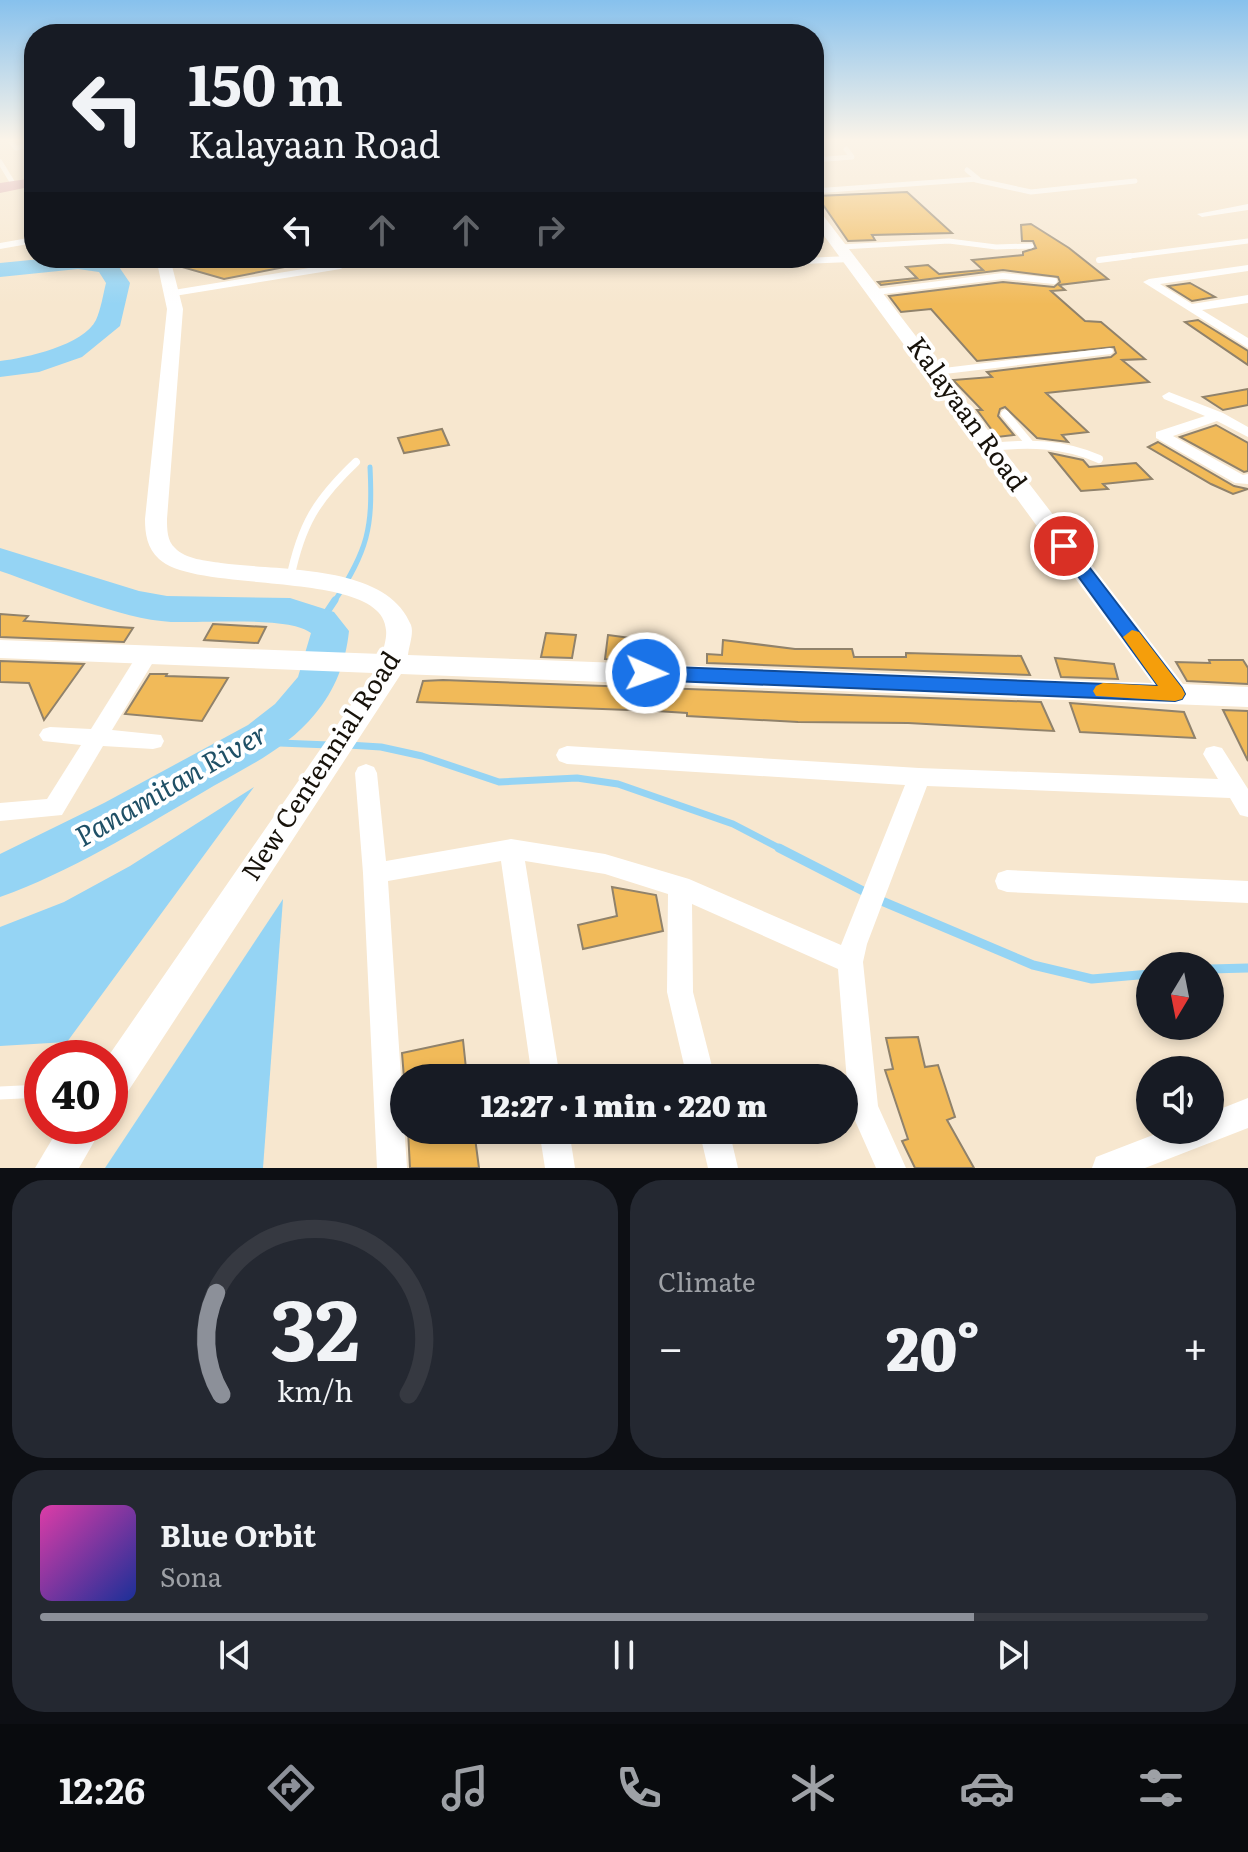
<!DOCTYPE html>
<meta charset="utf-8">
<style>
body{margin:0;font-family:Literata,serif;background:#242831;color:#f1f3f6;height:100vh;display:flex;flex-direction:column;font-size:30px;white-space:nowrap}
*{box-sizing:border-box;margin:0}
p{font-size:26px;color:#9ea1a6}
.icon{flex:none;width:44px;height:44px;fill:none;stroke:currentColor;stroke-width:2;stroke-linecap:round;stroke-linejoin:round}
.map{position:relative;height:1168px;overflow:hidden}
.panel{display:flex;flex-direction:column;gap:12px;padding:12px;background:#0d0f14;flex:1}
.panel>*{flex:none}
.banner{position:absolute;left:24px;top:24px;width:800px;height:244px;border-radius:32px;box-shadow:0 4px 12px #0003;background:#171b24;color:#f1f3f6;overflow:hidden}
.needle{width:52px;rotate:190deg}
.buttons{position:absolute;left:1136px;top:952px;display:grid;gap:16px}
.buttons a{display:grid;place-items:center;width:88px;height:88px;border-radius:50%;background:#171b24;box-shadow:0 4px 12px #0003;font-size:40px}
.speed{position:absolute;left:24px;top:1040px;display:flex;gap:16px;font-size:40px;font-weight:700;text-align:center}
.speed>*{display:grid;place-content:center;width:104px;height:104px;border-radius:50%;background:#171b24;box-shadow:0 4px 12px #0003;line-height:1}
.speed .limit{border:12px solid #d22;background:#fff;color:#111}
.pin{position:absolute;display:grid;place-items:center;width:68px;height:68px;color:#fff;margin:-34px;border:4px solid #fff;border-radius:50%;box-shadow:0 2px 8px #0007}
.me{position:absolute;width:88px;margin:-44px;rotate:92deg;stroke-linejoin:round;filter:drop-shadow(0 0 6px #0008)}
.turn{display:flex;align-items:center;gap:28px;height:168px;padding:0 32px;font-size:36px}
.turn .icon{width:104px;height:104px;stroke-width:2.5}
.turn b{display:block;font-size:56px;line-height:68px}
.lanes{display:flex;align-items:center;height:76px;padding:0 32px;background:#0003;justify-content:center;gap:40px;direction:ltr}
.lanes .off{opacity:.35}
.big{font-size:60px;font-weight:800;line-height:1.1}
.panel .tile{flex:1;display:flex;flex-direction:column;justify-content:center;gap:12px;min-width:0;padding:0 28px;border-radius:32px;background:#242831}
.panel .dial{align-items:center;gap:0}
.dial svg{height:208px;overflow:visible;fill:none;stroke:#363941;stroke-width:7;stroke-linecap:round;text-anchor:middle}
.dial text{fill:#f1f3f6;stroke:none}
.song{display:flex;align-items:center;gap:24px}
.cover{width:96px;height:96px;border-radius:12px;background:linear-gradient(135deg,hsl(320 70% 55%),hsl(230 70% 35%))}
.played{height:8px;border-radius:4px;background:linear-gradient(90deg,#8c9099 80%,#363941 80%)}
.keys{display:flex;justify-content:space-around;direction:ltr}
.heat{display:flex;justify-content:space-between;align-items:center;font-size:44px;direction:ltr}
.panel .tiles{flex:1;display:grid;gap:12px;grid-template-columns:1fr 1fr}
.tile:last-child{grid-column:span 2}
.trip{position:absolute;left:390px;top:1064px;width:468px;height:80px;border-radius:40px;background:#171b24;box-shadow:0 4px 12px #0003;font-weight:800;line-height:80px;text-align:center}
.tab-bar{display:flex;height:128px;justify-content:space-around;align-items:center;background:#090b0e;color:#9ea1a6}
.tab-bar .icon{width:56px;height:56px}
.tab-bar .selected{color:#8c9099}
.tab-bar b{font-size:36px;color:#f1f3f6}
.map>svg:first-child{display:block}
.water{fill:#95d4f4}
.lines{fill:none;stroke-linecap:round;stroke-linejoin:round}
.stream-far2{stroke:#95d4f4;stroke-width:5}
.stream-far1{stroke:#95d4f4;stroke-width:7}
.stream{stroke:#95d4f4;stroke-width:9}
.river{fill:#95d4f4;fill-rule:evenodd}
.building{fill:#f1ba59;stroke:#90826b;stroke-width:2}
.lane-far3{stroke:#fff;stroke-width:5}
.lane-far2{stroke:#fff;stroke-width:6}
.lane-far1{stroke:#fff;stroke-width:8}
.lane{stroke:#fff;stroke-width:13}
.street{fill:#fff;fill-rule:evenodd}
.secondary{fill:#fff;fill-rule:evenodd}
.primary{fill:#ddadb4;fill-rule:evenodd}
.route{fill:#1a73e8;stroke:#114b97;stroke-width:2}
.slow{fill:#f59e0b}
.labels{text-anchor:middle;stroke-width:8;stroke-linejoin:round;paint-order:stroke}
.street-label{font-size:26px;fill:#17120a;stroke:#fff}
.water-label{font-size:28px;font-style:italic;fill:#1f5066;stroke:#fff}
</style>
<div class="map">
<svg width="1248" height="1168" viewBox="0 0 1248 1168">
<rect width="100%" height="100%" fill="#f7e7cf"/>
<!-- water -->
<g class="water">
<path d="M254,787L67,1042L0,1046V927L64,902L130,866Z"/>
<path d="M283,899L263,1168H105Z"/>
</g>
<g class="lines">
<!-- stream-far2 -->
<path class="stream-far2" d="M334,602C368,549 373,529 370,467"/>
<!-- stream-far1 -->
<g class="stream-far1">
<path d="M321,621L335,600"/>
<path d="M255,742L329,745"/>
<path d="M348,745L381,747L422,756L499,782L577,778L618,784L733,824L783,850"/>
</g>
<!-- stream -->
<g class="stream">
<path d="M779,848L867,893"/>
<path d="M877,899L1033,965L1092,979L1150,974"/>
<path d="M1210,969L1248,968"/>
</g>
<!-- river -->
<g class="river">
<path d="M51,258L115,261L130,283L120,326L82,357L39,372L0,377V361C26,358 84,345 96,320C101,309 103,295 106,283L99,272L78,269L0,277V263Z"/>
<path d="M0,548L139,591L167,596L290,598L334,612L349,631C346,661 335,691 315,714C285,751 240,770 200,794C136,831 70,872 0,897V854L104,803L248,725L275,704L298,677L311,633C290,616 202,623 171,622C120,619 50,588 0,571Z"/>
</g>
</g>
<!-- building -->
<g class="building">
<path d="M907,192L952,233L872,235L875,240L848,241L817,196Z"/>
<path d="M1031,224L1069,248L1108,279L1059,285L1065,290L1051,291L1085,321L1101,322L1145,359L1122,360L1149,382L1046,393L1088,432L1062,435L1068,442L1037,438L1005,407L1000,409L998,416L1014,435L997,437L977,410H982L953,380L992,377L987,372L1111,357L1116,353L1114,347L977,361L931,309L901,312L889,296L1003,282L1054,287L1060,282L1058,277L1003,270L881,285L878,282L917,278L906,267L928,265L939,274L983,270L972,260L1023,255V252L1036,248L1033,241H1022L1021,225Z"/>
<path d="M173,258H294L295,265L224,279L175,265Z"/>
<path d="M1190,283L1215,297L1192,301L1168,286Z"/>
<path d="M1198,320L1248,351V365L1185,322Z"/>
<path d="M1248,389V405L1223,410L1203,397Z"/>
<path d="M1216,425L1248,443V471L1244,472L1180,437Z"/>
<path d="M442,429L449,445L404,453L398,438Z"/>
<path d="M1158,442L1234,486L1248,489L1233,494L1211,484L1148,447Z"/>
<path d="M1050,453L1083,460L1089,467L1136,463L1152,479L1103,484L1108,489L1081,491Z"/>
<path d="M0,614L28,616L24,621L133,628L124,642L0,637Z"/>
<path d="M213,624L266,627L258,643L204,640Z"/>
<path d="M546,633L576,635L572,658L541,657Z"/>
<path d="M608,635L661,642L658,661L605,659Z"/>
<path d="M723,640L795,649H852L854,657H906V653L1021,656L1030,675L707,663V654L722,655Z"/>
<path d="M1055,658L1114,664L1118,679L1061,677Z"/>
<path d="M1209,660H1243L1248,668V684L1187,681L1176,662L1210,663Z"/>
<path d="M0,661L84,664L44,720L29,683L0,682Z"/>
<path d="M150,674H167L166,676L228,678L202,721L125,714Z"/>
<path d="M443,680L1041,702L1054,731L908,723L798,722L687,716V713L656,711L417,702L423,681Z"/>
<path d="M1070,703L1184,712L1195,738L1080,732Z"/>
<path d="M1223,710L1248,711V761Z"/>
<path d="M612,887L656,895L663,931L583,949L578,925L617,916Z"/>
<path d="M918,1037L925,1067L938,1065L955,1117L947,1120L974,1168H915L902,1141L908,1139L885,1070L893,1069L886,1038Z"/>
<path d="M463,1040L467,1078H404L402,1053Z"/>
<path d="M408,1130H474L479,1168H410Z"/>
</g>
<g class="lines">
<!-- lane-far3 -->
<g class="lane-far3">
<path d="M10,140L16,148L34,144"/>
<path d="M814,160L852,157L846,149"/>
<path d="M0,162L14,185"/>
<path d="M976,180L1031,192L1135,181"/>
<path d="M814,191L978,179L967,170"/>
<path d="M841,247L949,241L996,247L1031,246"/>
<path d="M1114,258L1248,241"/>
</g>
<!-- lane-far2 -->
<g class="lane-far2">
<path d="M1099,260L1130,256"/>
<path d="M756,263L850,259"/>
<path d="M876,292L1003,276L1054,281"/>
<path d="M174,293L340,266L353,258"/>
<path d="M936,372L1110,351"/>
</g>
<!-- lane-far1 -->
<g class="lane-far1">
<path d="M1005,414L1030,444"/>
<path d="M990,447C1028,443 1063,443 1099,459"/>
<path d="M290,579C301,525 316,500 356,462"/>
</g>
<!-- lane -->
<path class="lane" d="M0,1093L42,1091"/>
<!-- street -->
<g class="street">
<path d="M1248,204V210L1202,217L1197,214Z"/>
<path d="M34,237V243L0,249V243Z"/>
<path d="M1248,265V271L1160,284L1192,304L1248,295V303L1202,310L1248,338V348L1143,282L1149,279Z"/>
<path d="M1169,392L1223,413L1248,427V437L1217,421L1173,436L1243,475L1248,474V484L1235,483L1156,438V432L1205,416L1164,399L1162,396Z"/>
<path d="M148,647L155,649L158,654L112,730L161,735L164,741L161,747L153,749L103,746L62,815L0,821V803L47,799L81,745L43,741L39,735L43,729L50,727L91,729L141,649Z"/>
<path d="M567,746L919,768L1218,779L1203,754L1206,748L1214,746L1222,748L1248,789V817L1240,815L1230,798L927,786L867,944L863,962L878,1106L906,1168H876L849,1107L838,969L692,904L693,992L715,1078H687L667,992L668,894L605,874L525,861L560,1078H532L501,861L388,881L407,1168H377L363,873L355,773L358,767L366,764L374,767L377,773L386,861L511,839L605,854L689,879L841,945L905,785L567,764L559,761L556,755L559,749Z"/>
<path d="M1007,870L1248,881V903L1007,892L998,889L995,881L998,873Z"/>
<path d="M1248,1098V1128L1145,1168H1092L1096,1157L1166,1130H1210V1113Z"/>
<path d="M539,1130H569L575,1168H545Z"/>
<path d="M699,1130H729L738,1168H708Z"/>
</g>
<!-- secondary -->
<g class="secondary">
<path d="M814,209L819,210L1183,684L1248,687V707L401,674L123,1099L110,1105V1058H107L373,673L0,658V640L382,654C384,647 387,637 386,630C383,568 197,595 159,559C147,548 145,534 145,519L167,309L156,258H170L183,309L167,519C167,529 167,541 175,548C185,559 207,561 221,563C276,571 387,563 411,625C414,633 409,646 408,655L1152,683L814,222Z"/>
<path d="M60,1126H103L79,1168H35Z"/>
</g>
<!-- primary -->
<path class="primary" d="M34,178V186L0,193V183Z"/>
</g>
<!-- sky -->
<linearGradient id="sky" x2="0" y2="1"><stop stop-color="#87c1ed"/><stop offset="0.46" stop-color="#fbf4e9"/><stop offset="1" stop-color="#fbf4e9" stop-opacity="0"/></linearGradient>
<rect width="1248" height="304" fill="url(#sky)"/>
<!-- route -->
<path class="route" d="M1064,540L1070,542L1182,688L1185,694L1182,699L1175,701L646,680L638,678L636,673L638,668L646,666L1158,686L1056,546Z"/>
<!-- slow -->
<path class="slow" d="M1132,630L1139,632L1182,688L1185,694L1182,699L1175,701L1096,696L1093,691L1096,686L1103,683L1158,686L1123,637Z"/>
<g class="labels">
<!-- street labels -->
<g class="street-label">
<text transform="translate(967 414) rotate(54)" y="9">Kalayaan Road</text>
<text transform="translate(321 766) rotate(-57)" y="9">New Centennial Road</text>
</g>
<!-- water labels -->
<g class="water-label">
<text transform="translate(171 785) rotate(-30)" y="10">Panamitan River</text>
</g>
</g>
</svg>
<div class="buttons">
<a><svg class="needle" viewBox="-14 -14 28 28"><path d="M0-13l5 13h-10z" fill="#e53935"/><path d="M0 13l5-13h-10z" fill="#9ea1a6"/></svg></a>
<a><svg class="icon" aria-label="sound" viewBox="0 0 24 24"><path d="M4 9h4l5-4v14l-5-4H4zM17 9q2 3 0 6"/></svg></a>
</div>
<div class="speed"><div class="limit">40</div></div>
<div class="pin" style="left:1064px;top:546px;background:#d93025"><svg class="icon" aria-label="arrive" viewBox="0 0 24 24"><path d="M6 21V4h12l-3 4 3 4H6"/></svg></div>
<svg class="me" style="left:646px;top:673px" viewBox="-20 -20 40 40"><circle r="17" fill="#1a73e8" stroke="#fff" stroke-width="3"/><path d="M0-11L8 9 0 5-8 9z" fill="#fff"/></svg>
<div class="trip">12:27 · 1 min · 220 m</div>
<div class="banner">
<div class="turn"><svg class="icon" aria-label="left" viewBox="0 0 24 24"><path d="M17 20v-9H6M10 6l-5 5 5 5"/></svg><div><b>150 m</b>Kalayaan Road</div></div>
<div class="lanes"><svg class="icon" aria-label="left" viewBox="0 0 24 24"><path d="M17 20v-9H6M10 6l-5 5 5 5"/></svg><svg class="icon off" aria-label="ahead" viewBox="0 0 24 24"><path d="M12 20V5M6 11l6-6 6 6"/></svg><svg class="icon off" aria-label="ahead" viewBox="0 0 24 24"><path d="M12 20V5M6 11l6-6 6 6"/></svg><svg class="icon off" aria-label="right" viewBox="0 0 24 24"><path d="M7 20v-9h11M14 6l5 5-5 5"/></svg></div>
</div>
</div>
<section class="panel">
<div class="tiles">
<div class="tile dial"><svg viewBox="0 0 100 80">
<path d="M14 69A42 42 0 1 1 86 69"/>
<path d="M14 69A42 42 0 0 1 12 30" stroke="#8c9099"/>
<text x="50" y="56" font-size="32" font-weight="700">32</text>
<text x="50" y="72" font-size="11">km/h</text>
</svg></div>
<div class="tile"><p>Climate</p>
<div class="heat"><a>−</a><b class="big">20°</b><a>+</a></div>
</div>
<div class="tile">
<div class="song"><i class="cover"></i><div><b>Blue Orbit</b><p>Sona</p></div></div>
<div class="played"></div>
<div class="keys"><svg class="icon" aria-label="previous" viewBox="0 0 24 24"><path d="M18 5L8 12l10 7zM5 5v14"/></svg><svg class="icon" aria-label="pause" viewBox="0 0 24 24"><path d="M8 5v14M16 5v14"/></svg><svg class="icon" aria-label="next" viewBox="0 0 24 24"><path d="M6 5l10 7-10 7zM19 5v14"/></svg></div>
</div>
</div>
</section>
<nav class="tab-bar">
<b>12:26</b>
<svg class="icon selected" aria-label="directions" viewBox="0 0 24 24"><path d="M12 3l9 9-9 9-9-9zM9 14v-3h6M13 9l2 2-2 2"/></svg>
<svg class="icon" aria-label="music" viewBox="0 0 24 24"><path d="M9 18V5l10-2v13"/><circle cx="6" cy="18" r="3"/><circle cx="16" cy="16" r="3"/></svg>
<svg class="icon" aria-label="phone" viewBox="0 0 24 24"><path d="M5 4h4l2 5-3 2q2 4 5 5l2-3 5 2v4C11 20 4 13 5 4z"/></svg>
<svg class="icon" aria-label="climate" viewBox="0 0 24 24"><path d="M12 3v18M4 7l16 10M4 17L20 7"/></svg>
<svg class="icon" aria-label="car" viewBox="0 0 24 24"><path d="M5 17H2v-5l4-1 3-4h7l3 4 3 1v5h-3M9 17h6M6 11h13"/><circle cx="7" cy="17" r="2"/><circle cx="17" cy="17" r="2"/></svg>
<svg class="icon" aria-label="filters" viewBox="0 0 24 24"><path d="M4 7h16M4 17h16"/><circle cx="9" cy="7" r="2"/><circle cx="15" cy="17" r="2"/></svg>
</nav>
